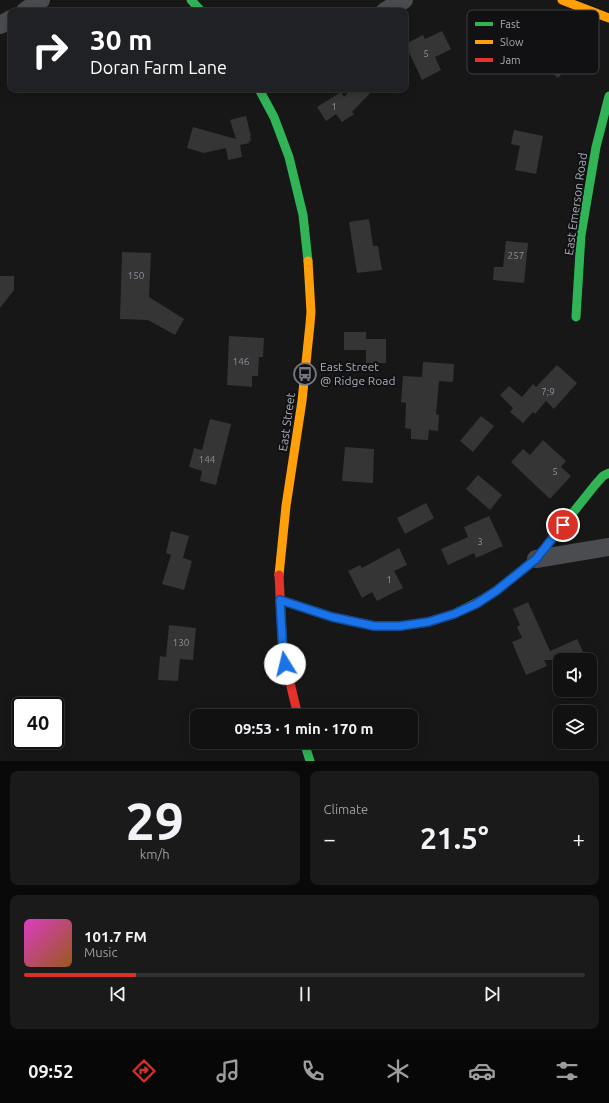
<!DOCTYPE html>
<meta charset="utf-8">
<style>
body{margin:0;font-family:Ubuntu,sans-serif;background:#1a1a1a;color:#f1f3f6;height:100vh;display:flex;flex-direction:column;font-size:15px;white-space:nowrap}
*{box-sizing:border-box;margin:0}
p{font-size:13px;color:#9c9d9f}
.icon{flex:none;width:22px;height:22px;fill:none;stroke:currentColor;stroke-width:2;stroke-linecap:round;stroke-linejoin:round}
.map{position:relative;height:761px;overflow:hidden}
.side{display:flex;flex-direction:column;gap:10px;padding:10px;background:#090909;flex:1}
.side>*{flex:none}
.top-card{position:absolute;left:8px;top:8px;width:400px;height:84px;border-radius:8px;box-shadow:0 2px 10px #0003,0 0 0 1px #303131;background:#202124;color:#fff;overflow:hidden}
.controls{position:absolute;left:553px;top:653px;display:grid;gap:8px}
.controls a{display:grid;place-items:center;width:44px;height:44px;border-radius:8px;background:#111;box-shadow:0 2px 10px #0003,0 0 0 1px #303131;font-size:20px}
.speed{position:absolute;left:12px;top:697px;display:flex;gap:8px;font-size:20px;font-weight:700;text-align:center}
.speed>*{display:grid;place-content:center;width:52px;height:52px;border-radius:50%;background:#111;box-shadow:0 2px 10px #0003,0 0 0 1px #303131;line-height:1}
.speed .limit{border:2px solid #111;border-radius:6px;background:#fff;color:#111}
.pin{position:absolute;display:grid;place-items:center;width:34px;height:34px;color:#fff;margin:-17px;border:2px solid #fff;border-radius:50%;box-shadow:0 1px 4px #0007}
.me{position:absolute;width:44px;margin:-22px;rotate:351deg;stroke-linejoin:round;filter:drop-shadow(0 0 3px #0008)}
.turn{display:flex;align-items:center;gap:14px;height:84px;padding:0 16px;font-size:18px}
.turn .icon{width:52px;height:52px;stroke-width:2.5}
.turn b{display:block;font-size:28px;line-height:34px}
.big{font-size:30px;font-weight:700;line-height:1.1}
.side .tile{flex:1;display:flex;flex-direction:column;justify-content:center;gap:6px;min-width:0;padding:0 14px;border-radius:8px;background:#1a1a1a}
.side .dial{align-items:center;gap:0}
.dial b{font-size:52px;line-height:1}
.song{display:flex;align-items:center;gap:12px}
.cover{width:48px;height:48px;border-radius:6px;background:linear-gradient(135deg,hsl(310 70% 55%),hsl(30 70% 35%))}
.played{height:4px;border-radius:2px;background:linear-gradient(90deg,#d93025 20%,#303131 20%)}
.keys{display:flex;justify-content:space-around;direction:ltr}
.heat{display:flex;justify-content:space-between;align-items:center;font-size:22px;direction:ltr}
.side .tiles{flex:1;display:grid;gap:10px;grid-template-columns:1fr 1fr}
.tile:last-child{grid-column:span 2}
.trip{position:absolute;left:190px;top:709px;width:228px;height:40px;border-radius:8px;background:#111;box-shadow:0 2px 10px #0003,0 0 0 1px #303131;font-weight:700;line-height:40px;text-align:center}
.tabs{display:flex;height:64px;justify-content:space-around;align-items:center;background:#070707;color:#9c9d9f}
.tabs .icon{width:28px;height:28px}
.tabs .current{color:#d93025}
.tabs b{font-size:18px;color:#f1f3f6}
.map>svg:first-child{display:block}
.building{fill:#353536}
.lines{fill:none;stroke-linecap:round;stroke-linejoin:round}
.street{stroke:#4b4c50;stroke-width:18}
.fast{stroke:#30b455;stroke-width:9}
.slow{stroke:#ff9f0a;stroke-width:9}
.jam{stroke:#e5322d;stroke-width:9}
.route-casing{stroke:#114b97;stroke-width:10}
.route{stroke:#1a73e8;stroke-width:7}
.labels{text-anchor:middle;stroke-width:4;stroke-linejoin:round;paint-order:stroke}
.number-label{font-size:10px;fill:#8b8f98}
.street-label{font-size:12px;fill:#a8adb8;stroke:#111113}
.poi-label{font-size:12px;fill:#a8adb8;stroke:#111113;text-anchor:start}
.key{fill:#111113;stroke:#3e4045;stroke-width:1}
.key-label{font-size:11px;fill:#a8adb8}
</style>
<div class="map">
<svg width="609" height="761" viewBox="0 0 609 761">
<rect width="100%" height="100%" fill="#171717"/>
<!-- building -->
<g class="building">
<path d="M442,31L451,49L435,57L441,70L422,80L405,44L423,35L425,39Z"/>
<path d="M539,33L560,51L558,53L570,64L558,78L535,57V58L524,50Z"/>
<path d="M352,89H374L352,112L354,114L342,122L336,114L326,121L317,107L341,92L344,97Z"/>
<path d="M246,116L251,136H250L251,141L248,142L250,143L240,145L242,157L228,160L226,148L204,153L187,148L193,127L236,139L230,120Z"/>
<path d="M514,130L543,136L536,174L515,170L520,146L511,144Z"/>
<path d="M369,219L373,246H378L382,270L357,273L349,222Z"/>
<path d="M506,241L528,243L524,283L493,280L494,267H503Z"/>
<path d="M122,252L151,253L149,297L184,319L175,335L148,320L120,319Z"/>
<path d="M0,276H14V290L0,308Z"/>
<path d="M344,332H366V339H386V363H366V350H344Z"/>
<path d="M229,336L264,338L263,357H259L258,376H252V387L227,385Z"/>
<path d="M423,362L454,364L453,382L439,381L436,414L439,415L438,431L429,430L428,440L411,439V429L405,428L406,403L401,402L403,376L422,377Z"/>
<path d="M557,365L577,383L554,409L546,401L535,414L533,412L523,423L510,412L513,408L500,395L509,386L522,397L533,384L536,387Z"/>
<path d="M481,416L494,426L473,452L460,441Z"/>
<path d="M210,419L231,424L216,485L200,481L202,471L189,467L194,448L202,450Z"/>
<path d="M543,440L566,461L561,467L571,476L550,499L511,462L523,449L530,455Z"/>
<path d="M345,447L374,449L373,483L342,481Z"/>
<path d="M478,475L502,495L490,510L466,489Z"/>
<path d="M426,503L434,518L405,534L397,518Z"/>
<path d="M489,516L503,546L476,558L474,553L448,565L441,549L468,537L464,527Z"/>
<path d="M171,531L189,536L183,558L192,561L184,590L162,584L171,555L166,553Z"/>
<path d="M399,548L407,565L394,571L403,588L377,601L372,592L362,598L348,571L360,565L362,568Z"/>
<path d="M528,602L550,651L577,639L587,660H544L547,666L526,675L512,642L522,638L517,627L520,625L513,609Z"/>
<path d="M169,625L196,628L193,660L180,659L178,681L158,680L160,656L166,657Z"/>
</g>
<g class="lines">
<!-- street -->
<g class="street">
<path d="M25,11L41,0"/>
<path d="M385,11L404,0"/>
<path d="M0,25L11,19"/>
<path d="M536,559L609,547"/>
</g>
<!-- fast -->
<g class="fast">
<path d="M191,0L201,11"/>
<path d="M259,89L274,117L289,157L303,215L308,261"/>
<path d="M576,317L581,235L596,147L609,96"/>
<path d="M280,600L332,617L374,626H400L428,622L454,614L476,603L496,591L536,559L595,485L603,476L609,473"/>
<path d="M304,742L310,761"/>
</g>
<!-- slow -->
<g class="slow">
<path d="M562,0L609,18"/>
<path d="M279,575L286,506L302,401L310,324L311,312L308,261"/>
</g>
<!-- jam -->
<path class="jam" d="M279,575L283,653L298,716"/>
</g>
<g class="lines">
<!-- route casing -->
<g class="route-casing">
<path id="route" d="M285,664L283,653L280,600L332,617L374,626H400L428,622L454,614L476,604L496,591L536,559L563,525"/>
</g>
<!-- route -->
<use href="#route" class="route"/>
</g>
<!-- icons -->
<defs>
<g id="bus-ring" transform="scale(1.15)"><circle r="9.5" fill="#111113" stroke="#757880" stroke-width="1.5"/><path d="M-5-6H5V4H4V6H2V4H-2V6H-4V4H-5ZM-3.5-4V0h7V-4ZM-3.5 1.2v1.5H-2V1.2ZM2 1.2v1.5H3.5V1.2Z" fill="#757880"/></g>
</defs>
<g fill-rule="evenodd">
<use href="#bus-ring" x="305" y="374"/>
</g>
<g class="labels">
<!-- number labels -->
<g class="number-label">
<text x="426" y="57">5</text>
<text x="334" y="110">1</text>
<text x="516" y="259">257</text>
<text x="136" y="279">150</text>
<text x="241" y="365">146</text>
<text x="548" y="395">7;9</text>
<text x="207" y="463">144</text>
<text x="555" y="475">5</text>
<text x="480" y="545">3</text>
<text x="389" y="583">1</text>
<text x="181" y="646">130</text>
</g>
<!-- street labels -->
<g class="street-label">
<text transform="translate(576 204) rotate(-82)" y="4">East Emerson Road</text>
<text transform="translate(287 422) rotate(-82)" y="4">East Street</text>
</g>
<!-- poi labels -->
<g class="poi-label">
<text x="320" y="371">East Street<tspan x="320" dy="14">@ Ridge Road</tspan></text>
</g>
</g>
<!-- legend -->
<rect x="467" y="10" width="132" height="64" rx="6" class="key"/>
<rect x="475" y="22" width="18" height="4" fill="#30b455"/>
<rect x="475" y="40" width="18" height="4" fill="#ff9f0a"/>
<rect x="475" y="58" width="18" height="4" fill="#e5322d"/>
<g class="key-label">
<text x="500" y="28">Fast</text>
<text x="500" y="46">Slow</text>
<text x="500" y="64">Jam</text>
</g>
</svg>
<div class="controls">
<a><svg class="icon" aria-label="sound" viewBox="0 0 24 24"><path d="M4 9h4l5-4v14l-5-4H4zM17 9q2 3 0 6"/></svg></a>
<a><svg class="icon" aria-label="layers" viewBox="0 0 24 24"><path d="M12 4l9 5-9 5-9-5zM3 14l9 5 9-5"/></svg></a>
</div>
<div class="speed"><div class="limit">40</div></div>
<div class="pin" style="left:563px;top:525px;background:#d93025"><svg class="icon" aria-label="arrive" viewBox="0 0 24 24"><path d="M6 21V4h12l-3 4 3 4H6"/></svg></div>
<svg class="me" style="left:285px;top:664px" viewBox="-20 -20 40 40"><circle r="19" fill="#fff"/><path d="M0-13L10 11 0 6-10 11z" fill="#1a73e8"/></svg>
<div class="trip">09:53 · 1 min · 170 m</div>
<div class="top-card">
<div class="turn"><svg class="icon" aria-label="right" viewBox="0 0 24 24"><path d="M7 20v-9h11M14 6l5 5-5 5"/></svg><div><b>30 m</b>Doran Farm Lane</div></div>
</div>
</div>
<section class="side">
<div class="tiles">
<div class="tile dial"><b>29</b><p>km/h</p></div>
<div class="tile"><p>Climate</p>
<div class="heat"><a>−</a><b class="big">21.5°</b><a>+</a></div>
</div>
<div class="tile">
<div class="song"><i class="cover"></i><div><b>101.7 FM</b><p>Music</p></div></div>
<div class="played"></div>
<div class="keys"><svg class="icon" aria-label="previous" viewBox="0 0 24 24"><path d="M18 5L8 12l10 7zM5 5v14"/></svg><svg class="icon" aria-label="pause" viewBox="0 0 24 24"><path d="M8 5v14M16 5v14"/></svg><svg class="icon" aria-label="next" viewBox="0 0 24 24"><path d="M6 5l10 7-10 7zM19 5v14"/></svg></div>
</div>
</div>
</section>
<nav class="tabs">
<b>09:52</b>
<svg class="icon current" aria-label="directions" viewBox="0 0 24 24"><path d="M12 3l9 9-9 9-9-9zM9 14v-3h6M13 9l2 2-2 2"/></svg>
<svg class="icon" aria-label="music" viewBox="0 0 24 24"><path d="M9 18V5l10-2v13"/><circle cx="6" cy="18" r="3"/><circle cx="16" cy="16" r="3"/></svg>
<svg class="icon" aria-label="phone" viewBox="0 0 24 24"><path d="M5 4h4l2 5-3 2q2 4 5 5l2-3 5 2v4C11 20 4 13 5 4z"/></svg>
<svg class="icon" aria-label="climate" viewBox="0 0 24 24"><path d="M12 3v18M4 7l16 10M4 17L20 7"/></svg>
<svg class="icon" aria-label="car" viewBox="0 0 24 24"><path d="M5 17H2v-5l4-1 3-4h7l3 4 3 1v5h-3M9 17h6M6 11h13"/><circle cx="7" cy="17" r="2"/><circle cx="17" cy="17" r="2"/></svg>
<svg class="icon" aria-label="filters" viewBox="0 0 24 24"><path d="M4 7h16M4 17h16"/><circle cx="9" cy="7" r="2"/><circle cx="15" cy="17" r="2"/></svg>
</nav>
